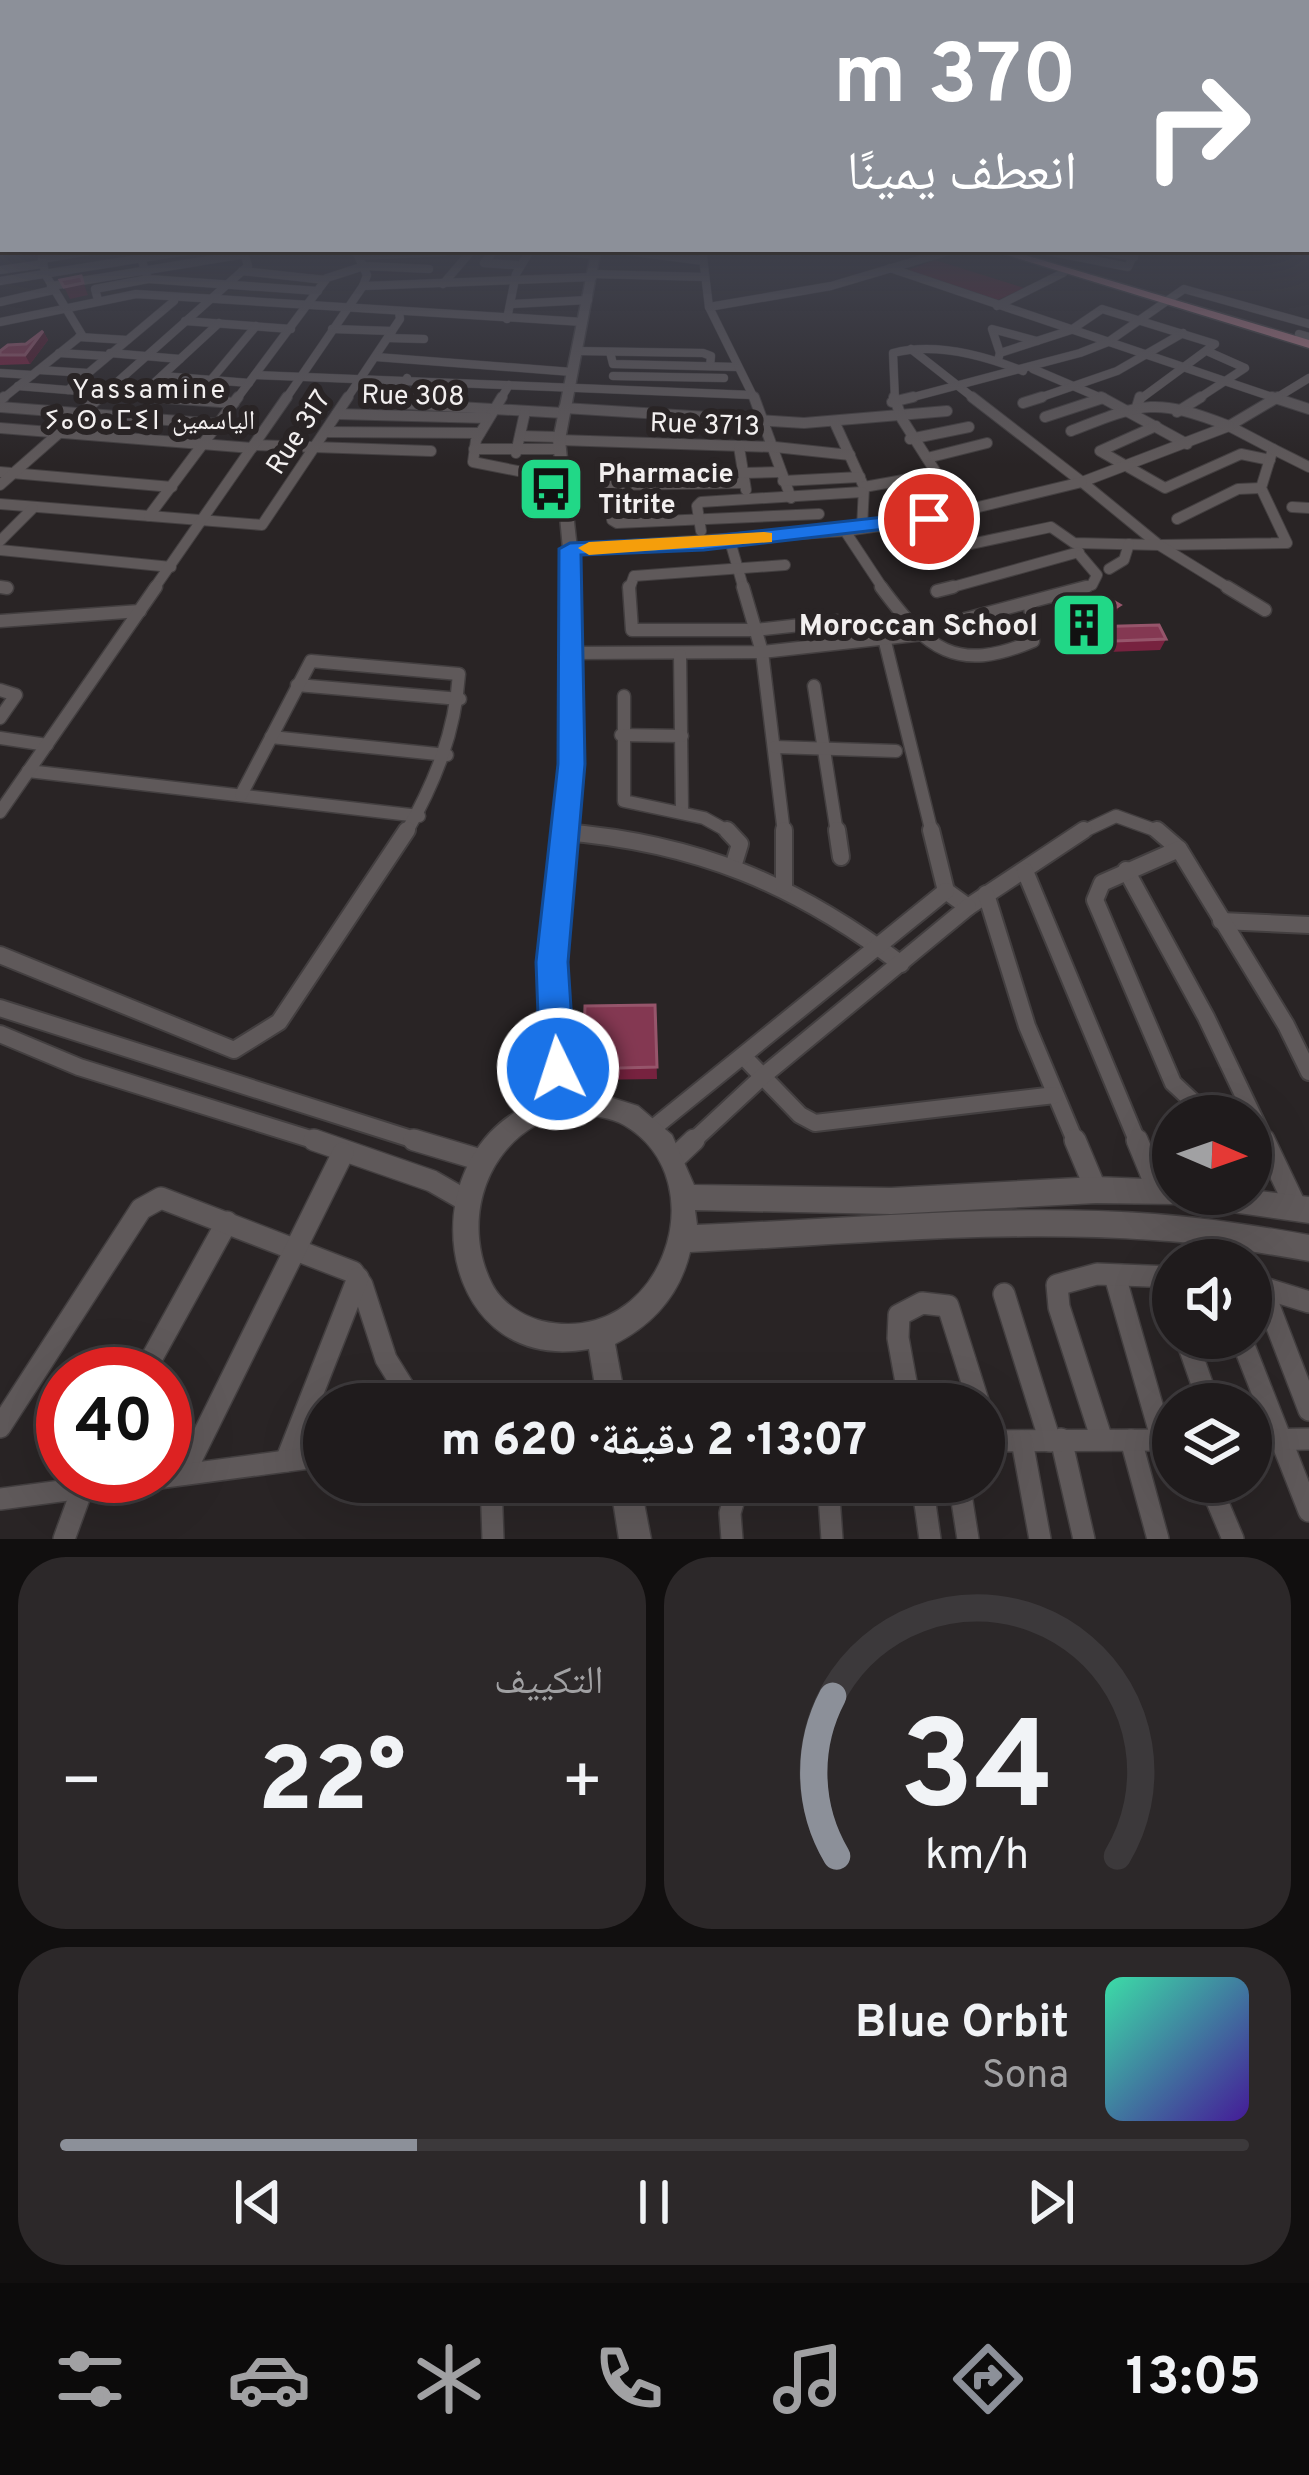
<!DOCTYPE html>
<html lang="ar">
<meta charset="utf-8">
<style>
body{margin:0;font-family:Overpass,"Noto Naskh Arabic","Noto Sans Tifinagh",sans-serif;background:#2c2829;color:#f1f3f6;direction:rtl;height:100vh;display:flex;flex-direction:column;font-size:45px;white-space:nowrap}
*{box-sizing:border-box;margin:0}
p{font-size:39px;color:#a1a1a3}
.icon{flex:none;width:66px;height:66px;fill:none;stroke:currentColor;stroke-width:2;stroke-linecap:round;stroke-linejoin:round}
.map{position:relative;height:1539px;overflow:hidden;direction:ltr}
.panel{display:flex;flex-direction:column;gap:18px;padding:18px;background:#110f0f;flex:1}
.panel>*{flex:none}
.top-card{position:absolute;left:0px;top:0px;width:1311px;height:252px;box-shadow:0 12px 48px #0002,0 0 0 3px #3c393b;direction:rtl;background:#8c9099;color:#fff;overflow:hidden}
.needle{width:78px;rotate:92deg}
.fabs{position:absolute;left:1152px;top:1095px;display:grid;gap:24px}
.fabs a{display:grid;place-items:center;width:120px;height:120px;border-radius:50%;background:#1f1b1c;box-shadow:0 12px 48px #0002,0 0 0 3px #3c393b;font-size:60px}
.speed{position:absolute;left:36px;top:1347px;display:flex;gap:24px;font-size:60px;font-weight:700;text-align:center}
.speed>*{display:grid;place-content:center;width:156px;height:156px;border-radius:50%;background:#1f1b1c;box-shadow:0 12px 48px #0002,0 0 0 3px #3c393b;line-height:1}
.speed .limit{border:18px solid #d22;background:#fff;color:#111}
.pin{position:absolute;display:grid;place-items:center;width:102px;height:102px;color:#fff;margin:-51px;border:6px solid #fff;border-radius:50%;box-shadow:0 3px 12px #0007}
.me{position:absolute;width:132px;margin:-66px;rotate:356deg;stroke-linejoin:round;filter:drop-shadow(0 0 9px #0008)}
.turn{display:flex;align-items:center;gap:42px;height:252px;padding:0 36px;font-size:54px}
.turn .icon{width:156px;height:156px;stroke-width:2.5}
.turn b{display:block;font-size:84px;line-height:102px}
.big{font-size:90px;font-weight:800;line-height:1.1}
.panel .widget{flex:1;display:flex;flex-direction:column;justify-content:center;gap:18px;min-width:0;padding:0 42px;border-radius:48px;background:#2c2829}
.panel .dial{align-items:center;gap:0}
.dial svg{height:312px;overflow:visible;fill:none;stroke:#3c393b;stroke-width:7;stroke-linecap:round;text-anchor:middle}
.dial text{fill:#f1f3f6;stroke:none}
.song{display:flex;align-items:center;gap:36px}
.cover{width:144px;height:144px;border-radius:18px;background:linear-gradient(135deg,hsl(160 70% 55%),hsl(260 70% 35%))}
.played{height:12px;border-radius:6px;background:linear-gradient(90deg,#8c9099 30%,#3c393b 30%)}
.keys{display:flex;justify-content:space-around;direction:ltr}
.heat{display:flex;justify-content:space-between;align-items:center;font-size:66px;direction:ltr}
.panel .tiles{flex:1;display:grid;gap:18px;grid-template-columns:1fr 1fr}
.widget:last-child{grid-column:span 2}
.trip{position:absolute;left:303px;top:1383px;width:702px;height:120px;border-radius:60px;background:#1f1b1c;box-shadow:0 12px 48px #0002,0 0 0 3px #3c393b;font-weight:800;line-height:120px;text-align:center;direction:rtl}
.menu{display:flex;height:192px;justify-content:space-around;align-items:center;background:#0c0b0b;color:#a1a1a3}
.menu .icon{width:84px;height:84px}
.menu .current{color:#8c9099}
.menu b{font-size:54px;color:#f1f3f6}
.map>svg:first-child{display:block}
.green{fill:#561829}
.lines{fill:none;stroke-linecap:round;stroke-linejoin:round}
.minor-far4-casing{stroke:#433f40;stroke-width:9}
.minor-far3-casing{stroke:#433f40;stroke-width:12}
.minor-far2-casing{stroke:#433f40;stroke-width:15}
.minor-far1-casing{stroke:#433f40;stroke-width:20}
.minor-casing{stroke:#433f40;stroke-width:24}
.tertiary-casing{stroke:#433f40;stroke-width:3}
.primary-casing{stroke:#433f40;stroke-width:3}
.minor-far4{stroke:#5f595a;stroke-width:8}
.minor-far3{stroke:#5f595a;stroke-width:10}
.minor-far2{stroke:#5f595a;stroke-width:12}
.minor-far1{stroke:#5f595a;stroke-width:16}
.minor{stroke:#5f595a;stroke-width:21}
.tertiary{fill:#5f595a;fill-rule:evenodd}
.primary{fill:#b57a86;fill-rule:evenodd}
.wall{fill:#77223f}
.shaded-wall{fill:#521a2d}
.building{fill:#843852;stroke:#96556b;stroke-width:3}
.route{fill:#1a73e8;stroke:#114b97;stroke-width:3}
.slow{fill:#f59e0b}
.labels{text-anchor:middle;stroke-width:12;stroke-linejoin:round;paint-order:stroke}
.far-neighbourhood-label{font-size:27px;letter-spacing:3px;fill:#f2efef;stroke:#292425}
.far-street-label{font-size:27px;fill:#f2efef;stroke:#292425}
.far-poi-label{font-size:27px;font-weight:bold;fill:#f2efef;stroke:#292425;text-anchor:start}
.poi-label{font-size:30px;font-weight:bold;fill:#f2efef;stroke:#292425;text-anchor:end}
</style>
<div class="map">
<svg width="1309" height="1539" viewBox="0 0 1309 1539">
<rect width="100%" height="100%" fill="#292425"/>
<!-- green -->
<path class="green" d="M935,260L1024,288L998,300L908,270Z"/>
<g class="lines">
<!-- minor-far4 casing -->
<g class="minor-far4-casing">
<g id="minor-far4">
<path d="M138,249L148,279L318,291"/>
<path d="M495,249L484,263L516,265"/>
<path d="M537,249L596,255"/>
<path d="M612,249L703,261"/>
<path d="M702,249L709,307"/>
<path d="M1037,249L1128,267L1136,249"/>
<path d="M1092,249L1134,257"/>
<path d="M359,256L444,252"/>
<path d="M42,259L101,249"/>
<path d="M890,268L1281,400"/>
<path d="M0,270L43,264"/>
<path d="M242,271L325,280"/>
<path d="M593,274L705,277"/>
<path d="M0,281L199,249"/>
<path d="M443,284L473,249"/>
<path d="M51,286L245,254"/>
<path d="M363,286L592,277"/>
<path d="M98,300L95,289L148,279"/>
<path d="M0,302L53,290"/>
<path d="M512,304L588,300"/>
<path d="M997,306L1063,273"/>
<path d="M507,319L516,274L531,249"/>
<path d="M185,321L291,329"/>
<path d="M0,322L136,294L583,322"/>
<path d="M332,329L392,331"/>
<path d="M1299,334L1309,337"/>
<path d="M79,337L127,340"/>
<path d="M388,338L424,339"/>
<path d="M911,349L976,400"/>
<path d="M577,351L703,353L711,356L710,366"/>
<path d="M610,352L613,364L738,367"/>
<path d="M59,353L107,356"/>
<path d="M110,353L180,359"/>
<path d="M1000,353L992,329L1037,341"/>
<path d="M376,357L572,372"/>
<path d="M998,360L1000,353L1071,330L1102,309L1215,344L1139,400"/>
<path d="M1033,369L1106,400"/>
<path d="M39,370L88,373"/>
<path d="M0,373L32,375"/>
<path d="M255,375L752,395"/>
<path d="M162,376L249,383"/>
<path d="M613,376L724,378"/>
<path d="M210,381L256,326"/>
<path d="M18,386L190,400"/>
<path d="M68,390L174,301"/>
<path d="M140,396L219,323"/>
<path d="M1,400L82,335L45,274L41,249"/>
<path d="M97,400L248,266L243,249"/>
<path d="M236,400L327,278L364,266L429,269"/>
<path d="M285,400L363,286L367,275L355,249"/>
<path d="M346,400L400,319L399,312"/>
<path d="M403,400L398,393L407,378"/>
<path d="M500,400L509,385"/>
<path d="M755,400L709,307L831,286L956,249"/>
<path d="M895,400L893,353C935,342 983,355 1023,371"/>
<path d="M902,400L1080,353L1108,342L1184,289L1309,324"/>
<path d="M1033,400L1117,371L1183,333"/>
<path d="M1098,400L1103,398"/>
<path d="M1196,400L1245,368L1209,352"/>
<path d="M1273,400L1309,378"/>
</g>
</g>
<!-- minor-far3 casing -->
<g class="minor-far3-casing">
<g id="minor-far3">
<path d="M152,397L234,403"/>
<path d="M401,397L407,404L563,413"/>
<path d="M502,397L476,440L473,462L563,480"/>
<path d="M754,397L791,498"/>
<path d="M972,397L1082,482"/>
<path d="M1101,397L1187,444"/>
<path d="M1272,397L1309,409"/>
<path d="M0,400L4,397"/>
<path d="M892,402L913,397"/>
<path d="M1023,403L1042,397"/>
<path d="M0,407L218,424"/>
<path d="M1137,407L1140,397"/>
<path d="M564,408L804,423L947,411"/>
<path d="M1177,412L1201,397"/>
<path d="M337,414L487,418"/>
<path d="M1045,417L1103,398"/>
<path d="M834,421L864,487L862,528"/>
<path d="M1156,426L1100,451L1165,488L1241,454L1270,460"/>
<path d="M1229,426L1273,449L1261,488L1287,543L1159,545L1082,482Z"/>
<path d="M1229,426L1278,397"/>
<path d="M0,428L252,448"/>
<path d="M1071,431C1143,403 1154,397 1229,426"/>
<path d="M326,432L480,433"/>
<path d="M520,436L559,437"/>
<path d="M910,439L969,427"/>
<path d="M559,440L775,447L850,455"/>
<path d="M254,445L431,451"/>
<path d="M739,447L746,490"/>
<path d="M474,449H559"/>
<path d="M1273,449L1309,467"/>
<path d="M516,453L525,412"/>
<path d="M927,458L987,443"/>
<path d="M610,467L612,520L617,523L819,514"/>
<path d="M0,472L172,487"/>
<path d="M742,473L781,472"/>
<path d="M783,481L860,477"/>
<path d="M0,485L100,397"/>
<path d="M608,485L743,483"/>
<path d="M864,487L937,474L902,419L894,397"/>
<path d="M0,504L262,525L348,397"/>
<path d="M1292,507L1309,508"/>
<path d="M149,516L238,397"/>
<path d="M929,519L954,549"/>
<path d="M1177,519L1238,489L1261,488"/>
<path d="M701,531L697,506L701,502L862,492"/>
<path d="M0,541L33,508"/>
<path d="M730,541L744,590"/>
<path d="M570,549L845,531"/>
<path d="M0,550L171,567"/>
<path d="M905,558L1051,527L1074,543L1159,545L1232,590"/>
<path d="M1109,569L1124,560L1129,544"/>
<path d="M0,587L7,588"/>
<path d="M153,590L287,397"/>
<path d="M629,590L634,576L785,565"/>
<path d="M884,590L845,531L929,519L1082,482"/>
<path d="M942,590L1079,552"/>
<path d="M1075,590L1092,585L1097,575L1080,555"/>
</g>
</g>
<!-- minor-far2 casing -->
<g class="minor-far2-casing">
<g id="minor-far2">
<path d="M0,587L7,588"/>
<path d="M629,587L632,630H755L837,621"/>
<path d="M743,587L762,652L784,833"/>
<path d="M881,587C927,649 956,674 1033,641L1030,604"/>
<path d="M1227,587L1265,610"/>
<path d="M937,591L953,587"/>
<path d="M965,619L1086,587"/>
<path d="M0,621L140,611"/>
<path d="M885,642L932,833"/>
<path d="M571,653L762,652L924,634"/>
<path d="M680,655L682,811"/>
<path d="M297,685L460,699"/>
<path d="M814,686L837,833"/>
<path d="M0,690L16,695L0,718"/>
<path d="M624,696V801L704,818L731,833"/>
<path d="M621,735L682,736"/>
<path d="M271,737L447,755"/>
<path d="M0,738L47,745"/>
<path d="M775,747L896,751"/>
<path d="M28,771L419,816"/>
<path d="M241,795L311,661L459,674C455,733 435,782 406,833"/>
<path d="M0,812L156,587"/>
<path d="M564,832L572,833"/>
<path d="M1080,833L1116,816L1163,833"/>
</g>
</g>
<!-- minor-far1 casing -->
<g class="minor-far1-casing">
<g id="minor-far1">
<path d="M727,830L740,844L733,867"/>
<path d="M837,830L841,857"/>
<path d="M931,830L946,891L968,907L1084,830"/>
<path d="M1157,830L1179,849"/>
<path d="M564,832C697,843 795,884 901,964"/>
<path d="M1126,870L1206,1017L1266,1143"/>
<path d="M1025,871L1138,1143"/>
<path d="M784,888V830"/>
<path d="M986,894L1027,1026L1076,1143"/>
<path d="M1221,921L1309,925"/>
<path d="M0,955L234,1050L279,1022L407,830"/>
<path d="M0,1008L424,1143"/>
<path d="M0,1034L79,1067L323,1143"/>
<path d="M743,1056L800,1115L815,1123L1055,1095"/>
<path d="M1221,1116L1202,1110L1173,1083L1095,900L1102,883L1179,849L1286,1025L1309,1072"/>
<path d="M652,1129L946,891"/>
<path d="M691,1143L763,1076L968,907"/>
</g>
</g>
<!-- minor casing -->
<g class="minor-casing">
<g id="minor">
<path d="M314,1140L432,1181L465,1200"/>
<path d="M414,1140L481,1160"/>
<path d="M1075,1140L1096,1190"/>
<path d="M1137,1140L1158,1191"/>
<path d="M1264,1140L1296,1207"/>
<path d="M674,1159L694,1140"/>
<path d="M1115,1276L1162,1440"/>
<path d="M1165,1277L1173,1299"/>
<path d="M1251,1284L1309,1302"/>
<path d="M1261,1285L1309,1410"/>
<path d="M1004,1294L1050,1441"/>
<path d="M1186,1338L1209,1404"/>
<path d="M1241,1338L1309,1511"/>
<path d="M143,1374L227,1222"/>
<path d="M910,1404L898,1338L899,1315L922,1303L948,1306L979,1404"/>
<path d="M0,1427L141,1209L161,1198L353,1272L362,1285L386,1359L414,1404"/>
<path d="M1061,1439L1084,1539"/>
<path d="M1102,1440L1059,1307L1057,1285L1097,1274L1173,1277"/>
<path d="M1131,1440L1158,1539"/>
<path d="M1251,1440L1309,1439"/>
<path d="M984,1441L1173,1440"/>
<path d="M1022,1441L1040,1539"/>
<path d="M286,1461L358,1278"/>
<path d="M184,1474L343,1153"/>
<path d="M491,1482L493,1539"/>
<path d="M828,1482L832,1539"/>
<path d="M922,1482L930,1539"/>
<path d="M959,1482L968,1539"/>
<path d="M1209,1482L1233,1539"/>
<path d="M0,1499L324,1456"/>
<path d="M64,1539L87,1476"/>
<path d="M732,1539L730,1513L739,1482"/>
</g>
</g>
<!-- tertiary casing -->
<g class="tertiary-casing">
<g id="tertiary">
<path d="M592,249H601L565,440L577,549L581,727L563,962L571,1091L580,1088L638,1106L672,1135L694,1185L891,1188L1096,1177L1173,1180V1194H1251V1190L1309,1197V1223L1176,1204L1096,1203L891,1214L695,1210L697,1225C849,1219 1002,1203 1155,1214C1207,1218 1258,1226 1309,1235V1261C1257,1252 1206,1243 1153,1240C999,1229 844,1245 690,1252C680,1294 654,1324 615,1344L626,1404H598L589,1349C429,1378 404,1139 548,1098L541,962L563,727V549L553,440ZM580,1112C593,1116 612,1118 624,1125C720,1181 660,1349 542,1321C522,1316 501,1302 492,1284C464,1229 480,1157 536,1125C549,1118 566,1116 580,1112Z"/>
<path d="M610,1482H640L651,1539H619Z"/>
</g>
</g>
<!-- primary casing -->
<g class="primary-casing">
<path id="primary" d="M988,249H1005L1309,340V348Z"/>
</g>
<!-- minor-far4 -->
<use href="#minor-far4" class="minor-far4"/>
<!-- minor-far3 -->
<use href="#minor-far3" class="minor-far3"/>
<!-- minor-far2 -->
<use href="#minor-far2" class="minor-far2"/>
<!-- minor-far1 -->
<use href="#minor-far1" class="minor-far1"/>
<!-- minor -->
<use href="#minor" class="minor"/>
<!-- tertiary -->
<use href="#tertiary" class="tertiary"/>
<!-- primary -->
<use href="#primary" class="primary"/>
</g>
<!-- wall -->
<g class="wall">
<path d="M830,249H887L858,253Z"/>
<path d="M43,331L48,340L30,364L0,365V351L26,344Z"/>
<path d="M1115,616L1098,627L1166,639L1160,650L1083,653L1053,633L1058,623Z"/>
<path d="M655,1005L657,1079L584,1080L583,1069Z"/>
</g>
<!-- shaded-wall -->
<g class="shaded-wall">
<path d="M859,249H887L858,253Z"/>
<path d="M81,276L88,295L70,299L64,287Z"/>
<path d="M43,331L48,340L30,364L25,355Z"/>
<path d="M1120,605L1115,616L1080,638L1085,627Z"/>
</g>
<!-- building -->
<g class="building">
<path d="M81,276L83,283L64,287L60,280Z"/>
<path d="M43,331L25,355H0V351L8,345L26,344Z"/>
<path d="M1103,595L1120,605L1085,627L1159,625L1166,639L1088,642L1058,623Z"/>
<path d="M655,1005L657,1067L583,1069L585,1006Z"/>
</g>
<!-- sky -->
<linearGradient id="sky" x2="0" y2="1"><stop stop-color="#171414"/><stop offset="0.54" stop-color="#434551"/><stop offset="1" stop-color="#434551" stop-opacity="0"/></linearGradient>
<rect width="1309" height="465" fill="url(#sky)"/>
<!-- route -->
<path class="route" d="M929,512L939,519L936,523L704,550L581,555L585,764L568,962L575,1069L570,1081L558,1086L545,1081L540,1069L536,962L558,764L559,549L570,543L704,537Z"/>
<!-- slow -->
<path class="slow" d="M764,532L772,533V542L589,555L578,548L589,542Z"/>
<!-- icons -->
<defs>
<g id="bus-square" transform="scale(3.45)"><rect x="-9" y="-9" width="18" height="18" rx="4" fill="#21d887" stroke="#292425"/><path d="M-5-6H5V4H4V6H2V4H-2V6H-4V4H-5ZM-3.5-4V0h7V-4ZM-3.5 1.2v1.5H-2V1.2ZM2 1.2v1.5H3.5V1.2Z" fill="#111"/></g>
<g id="building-square" transform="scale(3.45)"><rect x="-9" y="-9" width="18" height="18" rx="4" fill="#21d887" stroke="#292425"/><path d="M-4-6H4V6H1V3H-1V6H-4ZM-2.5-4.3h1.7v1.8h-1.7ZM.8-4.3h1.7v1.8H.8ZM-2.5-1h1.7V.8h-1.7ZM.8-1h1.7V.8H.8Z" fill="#111"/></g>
</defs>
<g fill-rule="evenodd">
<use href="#bus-square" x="551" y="489"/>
<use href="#building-square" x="1084" y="625"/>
</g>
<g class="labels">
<!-- far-neighbourhood labels -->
<g class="far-neighbourhood-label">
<text x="150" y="398">Yassamine<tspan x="150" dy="31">ⵢⴰⵙⴰⵎⵉⵏ الياسمين</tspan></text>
</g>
<!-- far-street labels -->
<g class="far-street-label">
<text transform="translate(413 395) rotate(1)" y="9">Rue 308</text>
<text transform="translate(705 424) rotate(2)" y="9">Rue 3713</text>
<text transform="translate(298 432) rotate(-57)" y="9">Rue 317</text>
</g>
<!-- far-poi labels -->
<g class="far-poi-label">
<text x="598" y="482">Pharmacie<tspan x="598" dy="31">Titrite</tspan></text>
</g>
<!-- poi labels -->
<g class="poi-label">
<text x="1038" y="635">Moroccan School</text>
</g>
</g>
</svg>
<div class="fabs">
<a><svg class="needle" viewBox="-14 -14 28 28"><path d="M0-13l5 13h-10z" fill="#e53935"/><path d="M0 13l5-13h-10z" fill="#a1a1a3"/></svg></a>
<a><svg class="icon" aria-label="sound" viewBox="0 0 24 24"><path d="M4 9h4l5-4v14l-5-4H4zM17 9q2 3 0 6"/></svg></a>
<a><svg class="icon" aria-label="layers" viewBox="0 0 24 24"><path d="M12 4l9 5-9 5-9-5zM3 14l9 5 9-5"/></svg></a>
</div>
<div class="speed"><div class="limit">40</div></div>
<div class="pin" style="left:929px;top:519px;background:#d93025"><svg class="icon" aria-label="arrive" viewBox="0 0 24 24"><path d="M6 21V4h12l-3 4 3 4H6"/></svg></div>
<svg class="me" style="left:558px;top:1069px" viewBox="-20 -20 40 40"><circle r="17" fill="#1a73e8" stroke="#fff" stroke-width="3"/><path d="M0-11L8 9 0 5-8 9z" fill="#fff"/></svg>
<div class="trip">13:07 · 2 دقيقة · 620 m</div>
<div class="top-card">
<div class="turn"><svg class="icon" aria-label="right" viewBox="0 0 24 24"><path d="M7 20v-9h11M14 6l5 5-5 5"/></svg><div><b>370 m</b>انعطف يمينًا</div></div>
</div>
</div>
<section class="panel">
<div class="tiles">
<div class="widget dial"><svg viewBox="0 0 100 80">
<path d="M14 69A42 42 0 1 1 86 69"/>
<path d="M14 69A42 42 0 0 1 13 28" stroke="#8c9099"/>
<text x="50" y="56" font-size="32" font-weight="700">34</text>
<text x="50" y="72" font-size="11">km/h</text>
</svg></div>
<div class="widget"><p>التكييف</p>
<div class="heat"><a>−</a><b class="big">22°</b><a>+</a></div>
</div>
<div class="widget">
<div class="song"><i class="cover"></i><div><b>Blue Orbit</b><p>Sona</p></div></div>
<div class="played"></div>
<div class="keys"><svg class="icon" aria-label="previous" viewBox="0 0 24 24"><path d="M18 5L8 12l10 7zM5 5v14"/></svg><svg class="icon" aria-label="pause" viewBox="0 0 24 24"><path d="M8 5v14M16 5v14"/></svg><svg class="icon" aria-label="next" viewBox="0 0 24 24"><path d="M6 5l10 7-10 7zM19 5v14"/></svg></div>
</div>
</div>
</section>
<nav class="menu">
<b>13:05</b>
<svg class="icon current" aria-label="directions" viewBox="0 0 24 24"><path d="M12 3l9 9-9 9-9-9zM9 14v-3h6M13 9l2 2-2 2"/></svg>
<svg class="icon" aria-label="music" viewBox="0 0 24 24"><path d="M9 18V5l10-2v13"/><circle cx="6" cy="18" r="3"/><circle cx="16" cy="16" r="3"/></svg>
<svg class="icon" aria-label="phone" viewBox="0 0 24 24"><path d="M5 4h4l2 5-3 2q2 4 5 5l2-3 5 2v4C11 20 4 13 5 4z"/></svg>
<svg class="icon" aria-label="climate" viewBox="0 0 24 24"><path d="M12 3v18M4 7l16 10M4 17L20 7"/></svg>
<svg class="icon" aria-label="car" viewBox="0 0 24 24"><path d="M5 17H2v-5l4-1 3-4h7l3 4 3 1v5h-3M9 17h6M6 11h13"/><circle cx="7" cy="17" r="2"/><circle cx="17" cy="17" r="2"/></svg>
<svg class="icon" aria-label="filters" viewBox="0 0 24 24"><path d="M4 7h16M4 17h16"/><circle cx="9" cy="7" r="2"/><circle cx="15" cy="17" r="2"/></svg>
</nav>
